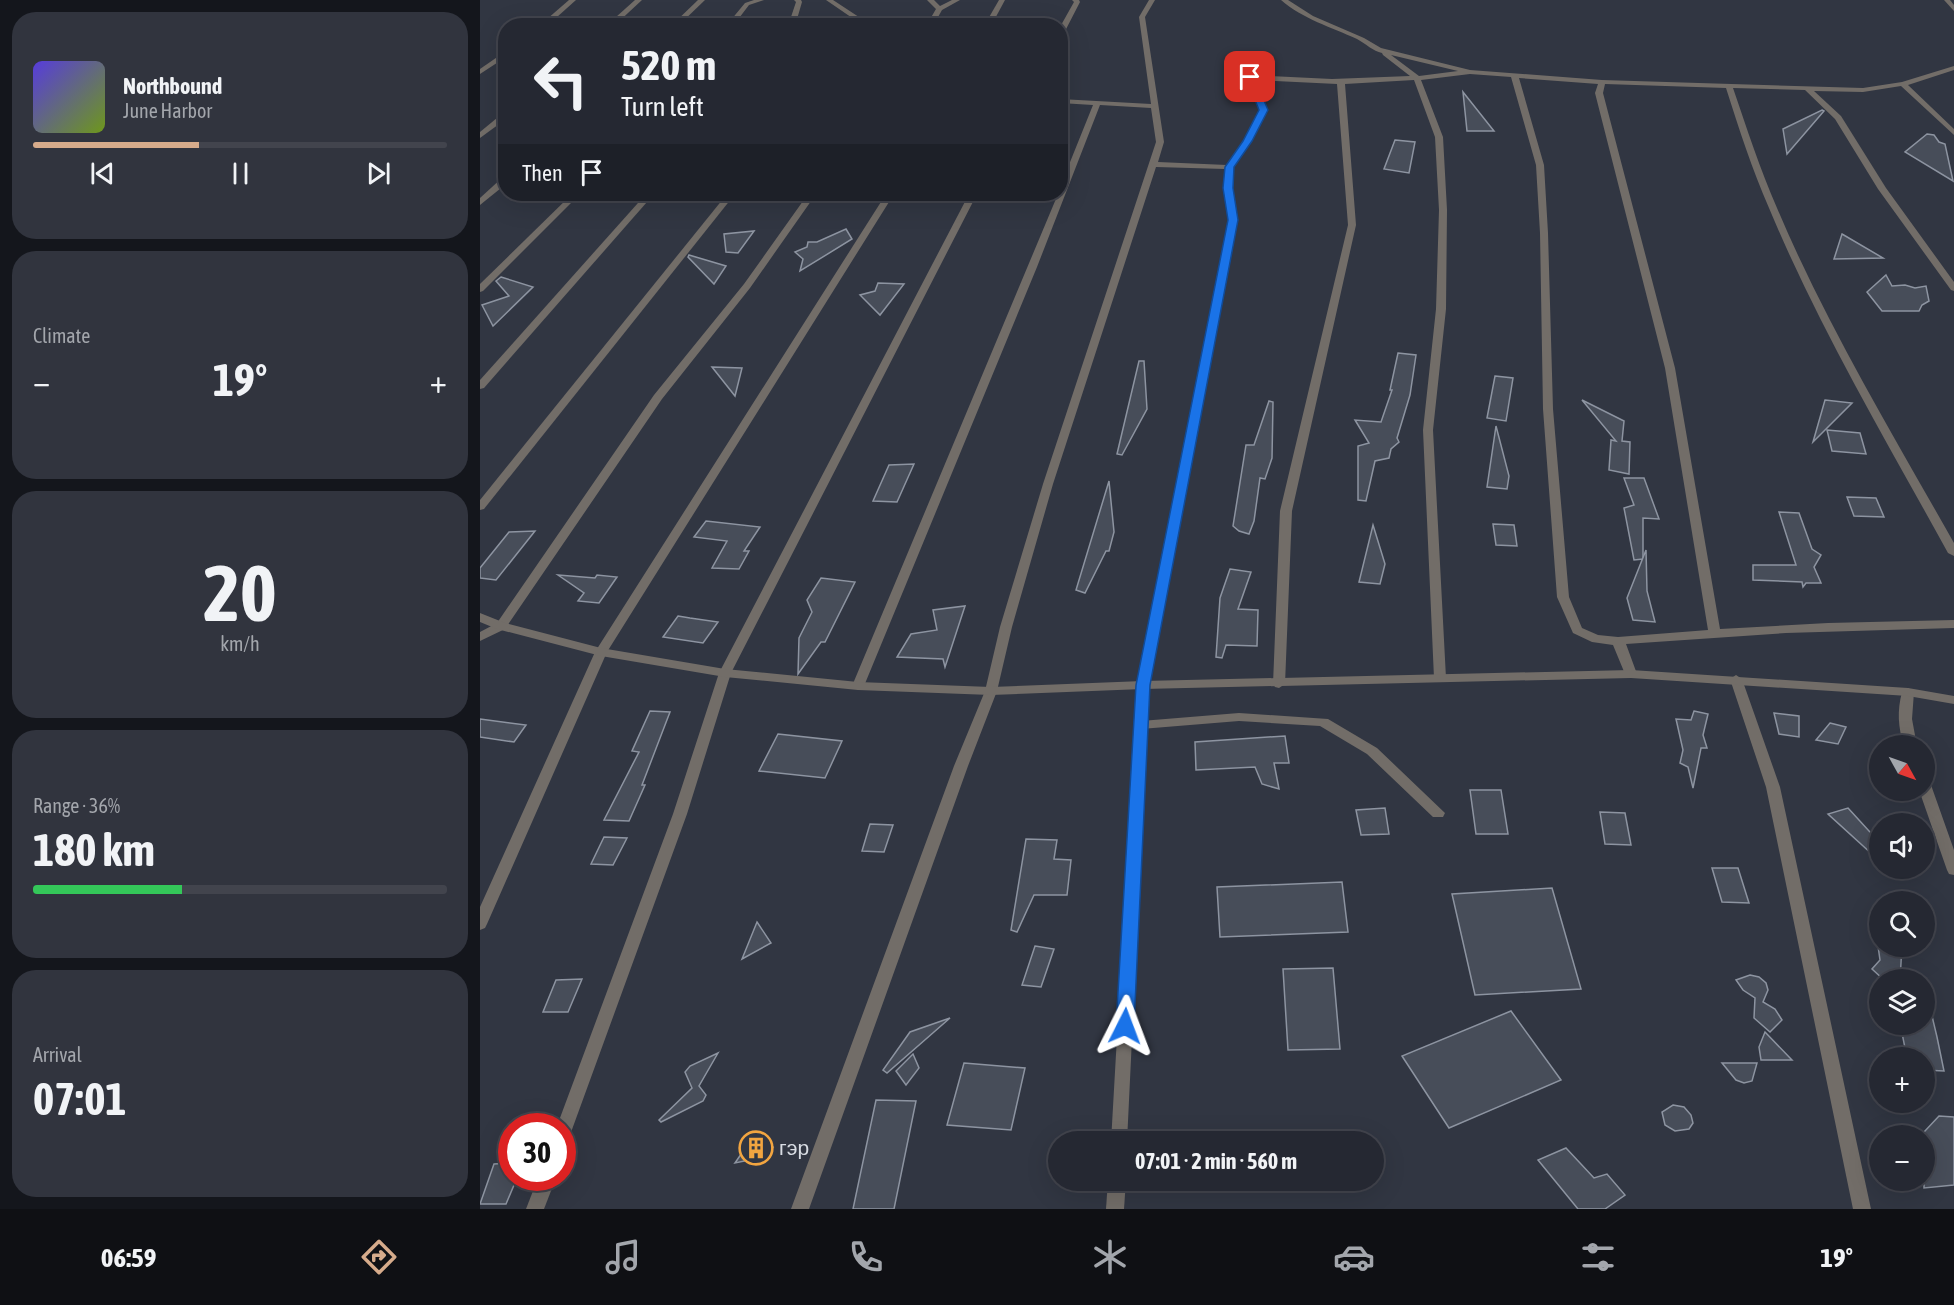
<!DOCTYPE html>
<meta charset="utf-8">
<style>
body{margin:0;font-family:"Asap Condensed",sans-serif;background:#31343e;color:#f1f3f6;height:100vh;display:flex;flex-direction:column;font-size:22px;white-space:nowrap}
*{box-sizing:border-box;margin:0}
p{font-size:20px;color:#a3a6ac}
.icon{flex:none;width:33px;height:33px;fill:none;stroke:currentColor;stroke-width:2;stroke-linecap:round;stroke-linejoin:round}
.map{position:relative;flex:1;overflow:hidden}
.drawer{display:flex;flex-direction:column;gap:12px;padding:12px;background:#14161c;width:480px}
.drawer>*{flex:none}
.guide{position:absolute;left:18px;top:18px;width:570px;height:183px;border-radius:24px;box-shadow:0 6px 24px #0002,0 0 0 2px #42444d;background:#252832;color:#f1f3f6;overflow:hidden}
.needle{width:39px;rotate:130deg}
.tools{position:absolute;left:1389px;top:735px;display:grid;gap:12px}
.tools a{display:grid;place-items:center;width:66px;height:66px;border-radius:50%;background:#252832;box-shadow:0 6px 24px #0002,0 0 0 2px #42444d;font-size:30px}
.speed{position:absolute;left:18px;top:1113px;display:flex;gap:12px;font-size:30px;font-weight:700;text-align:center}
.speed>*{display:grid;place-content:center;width:78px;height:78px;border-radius:50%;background:#252832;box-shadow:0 6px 24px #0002,0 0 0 2px #42444d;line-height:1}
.speed .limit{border:9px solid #d22;background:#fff;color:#111}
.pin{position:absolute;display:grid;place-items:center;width:51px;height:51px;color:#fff;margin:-26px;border-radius:12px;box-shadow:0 3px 9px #0006}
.me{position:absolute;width:66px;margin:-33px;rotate:3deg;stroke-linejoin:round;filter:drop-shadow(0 0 4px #0008)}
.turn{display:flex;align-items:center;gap:21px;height:126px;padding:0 24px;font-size:27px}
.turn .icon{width:78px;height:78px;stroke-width:2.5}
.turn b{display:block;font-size:42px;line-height:51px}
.then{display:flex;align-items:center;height:57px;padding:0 24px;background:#0003;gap:12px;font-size:22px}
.big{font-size:45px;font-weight:700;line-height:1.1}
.drawer .widget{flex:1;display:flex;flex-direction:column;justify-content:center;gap:9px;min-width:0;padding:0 21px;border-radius:24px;background:#31343e}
.drawer .dial{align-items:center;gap:0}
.dial b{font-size:78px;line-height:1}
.song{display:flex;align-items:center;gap:18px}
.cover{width:72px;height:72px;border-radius:9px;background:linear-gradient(135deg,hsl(250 70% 55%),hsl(80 70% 35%))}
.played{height:6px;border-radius:3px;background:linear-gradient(90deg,#d6ab8b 40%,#42444d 40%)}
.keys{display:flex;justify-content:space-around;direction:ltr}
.heat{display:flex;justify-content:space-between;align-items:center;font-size:33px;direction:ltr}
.charge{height:9px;border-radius:4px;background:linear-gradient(90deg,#34c759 36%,#42444d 0)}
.trip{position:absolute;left:568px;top:1131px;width:336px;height:60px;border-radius:30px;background:#252832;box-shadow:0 6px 24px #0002,0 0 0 2px #42444d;font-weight:700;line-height:60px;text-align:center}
.menu{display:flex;height:96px;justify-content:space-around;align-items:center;background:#0f1014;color:#a3a6ac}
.menu .icon{width:42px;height:42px}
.menu .current{color:#d6ab8b}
.menu b{font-size:27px;color:#f1f3f6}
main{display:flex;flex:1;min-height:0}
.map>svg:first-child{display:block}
.building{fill:#474d59;stroke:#8d94a1;stroke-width:1.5}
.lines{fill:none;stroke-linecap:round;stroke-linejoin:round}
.service{fill:#726d68;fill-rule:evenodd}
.minor{fill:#726d68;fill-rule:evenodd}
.tertiary{fill:#726d68;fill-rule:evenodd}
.route{fill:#1a73e8;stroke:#114b97;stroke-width:1.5}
.labels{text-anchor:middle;stroke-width:6;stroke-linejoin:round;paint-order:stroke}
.near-poi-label{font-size:21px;fill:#d8dce3;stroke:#313642;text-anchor:start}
</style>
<main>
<section class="drawer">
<div class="widget">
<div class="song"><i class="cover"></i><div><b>Northbound</b><p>June Harbor</p></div></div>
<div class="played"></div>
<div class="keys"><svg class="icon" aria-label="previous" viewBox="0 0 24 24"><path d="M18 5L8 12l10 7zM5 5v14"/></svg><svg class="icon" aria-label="pause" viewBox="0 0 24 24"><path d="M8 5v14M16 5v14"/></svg><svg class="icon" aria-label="next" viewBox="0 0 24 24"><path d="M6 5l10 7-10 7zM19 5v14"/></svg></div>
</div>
<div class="widget"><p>Climate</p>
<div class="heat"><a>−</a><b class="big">19°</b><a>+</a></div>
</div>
<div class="widget dial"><b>20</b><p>km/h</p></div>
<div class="widget"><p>Range · 36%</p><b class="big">180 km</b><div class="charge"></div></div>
<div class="widget"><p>Arrival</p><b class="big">07:01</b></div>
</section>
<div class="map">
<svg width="1474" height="1209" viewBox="0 0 1474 1209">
<rect width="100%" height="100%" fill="#313642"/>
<!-- building -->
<g class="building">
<path d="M983,92L1014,131H987Z"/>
<path d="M1342,110L1344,111L1307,154L1303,129Z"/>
<path d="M1447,134L1454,135L1459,142L1465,144L1473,181L1425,152Z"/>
<path d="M915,140L935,142L929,173L904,169Z"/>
<path d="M366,229L372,239L320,271L323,259L315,252L327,247L328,242H337Z"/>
<path d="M274,231L258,253L246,252L244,234Z"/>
<path d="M1362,234L1403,258L1354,259Z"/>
<path d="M209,255L246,266L234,284L208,257Z"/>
<path d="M1406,275L1412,286L1425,285L1435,288L1446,286L1449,301L1442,305L1439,311H1402L1387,292Z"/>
<path d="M21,277L53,287L13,326L2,305L29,296L16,281Z"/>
<path d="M398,283L424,284L400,315L380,295L395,291Z"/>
<path d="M918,353L936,355L930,395L917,438L919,442L911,449L909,458L895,461L886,501L878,500V446L889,443L875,420L901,422L912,390H910Z"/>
<path d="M659,361H664L667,409L642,455L637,454Z"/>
<path d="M232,367L262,368L255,396Z"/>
<path d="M1015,376L1033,378L1026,421L1007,418Z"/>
<path d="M1102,400L1144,421L1142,441L1150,442L1149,474L1129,470L1131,440L1136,441Z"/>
<path d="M1345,400L1372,403L1333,442Z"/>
<path d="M789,401L793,402L792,458L785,479L780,478L774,521L769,534L759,531L753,526L766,445H774Z"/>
<path d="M1016,426L1029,476L1027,489L1007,487Z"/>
<path d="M1347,430L1380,433L1386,454L1352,451Z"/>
<path d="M434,464L417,502L393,501L409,465Z"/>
<path d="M1144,478H1164L1179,519L1163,518V559L1154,560L1144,508L1154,505Z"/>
<path d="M629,481L634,532L629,551H626L605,593L596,590Z"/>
<path d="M1367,497L1396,498L1404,517L1374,516Z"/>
<path d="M1299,512L1319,513L1332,549L1341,555L1334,567L1341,583H1326L1323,587L1322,582L1273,580V565H1316Z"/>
<path d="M226,521L280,527L264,551H269L259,569L232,568L247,541L214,537Z"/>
<path d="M1013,524L1034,525L1037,546L1016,545Z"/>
<path d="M893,525L905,564L900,584L879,582Z"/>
<path d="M55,531L16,580L0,578V568L29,532Z"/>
<path d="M1166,550L1167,591L1175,622L1153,620L1147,598Z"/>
<path d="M750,569L771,572L758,609L778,610L777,646L746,645L742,658L736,657L740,598Z"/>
<path d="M78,575L115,578L117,575L137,577L119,603L98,601L104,593Z"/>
<path d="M341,578L375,582L345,642H341L318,674L319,638L332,612L327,600Z"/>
<path d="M485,606L465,667L463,659L417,657L431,634L457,630L453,610Z"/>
<path d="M198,616L210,618L238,622L223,643L183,637Z"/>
<path d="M170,711L190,712L162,785H165L149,821L124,820L159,752L152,751Z"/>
<path d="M1214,711L1228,714L1223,735L1227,748H1221L1213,788L1208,767L1200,763L1203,750L1196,719L1211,720Z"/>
<path d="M1294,713L1319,716V737L1299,734Z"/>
<path d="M0,719L46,725L34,742L0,737Z"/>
<path d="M1350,723L1366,727L1358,744L1336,740Z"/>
<path d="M298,734L362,741L345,778L279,771Z"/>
<path d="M805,736L809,763H794L799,789L782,784L775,767L716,770L715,742Z"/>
<path d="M990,790H1021L1028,834H996Z"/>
<path d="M905,808L909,834L881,835L876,810Z"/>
<path d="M1368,808L1400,843V848L1393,855L1348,814Z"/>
<path d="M1120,812L1145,813L1151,845L1125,844Z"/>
<path d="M390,824L413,825L404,852L382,851Z"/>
<path d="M124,837L147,838L133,865L111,864Z"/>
<path d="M546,839L577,840L574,859L591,860L587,895H554L537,932L531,930Z"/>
<path d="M1232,868H1258L1269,903L1242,902Z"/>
<path d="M862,882L868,932L740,937L737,887Z"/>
<path d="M1072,888L1101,989L995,995L972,894Z"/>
<path d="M277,922L291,943L262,959Z"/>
<path d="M555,946L574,949L561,987L542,985Z"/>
<path d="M1398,946H1422L1420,980H1404L1392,969L1400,960Z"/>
<path d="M853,968L860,1049L808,1050L803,969Z"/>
<path d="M1270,975L1279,977L1286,983L1288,990L1283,1002L1295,1009L1302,1020L1290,1032L1274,1018L1275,998L1263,990L1256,980Z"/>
<path d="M102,979L88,1012H63L76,980Z"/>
<path d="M1031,1011L1081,1080L969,1128L922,1056Z"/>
<path d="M1452,1016L1457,1037L1464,1071L1444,1070V1058H1427L1421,1028H1437V1024H1444V1017Z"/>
<path d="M470,1018L407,1073L403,1070L430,1032Z"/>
<path d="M1285,1032L1312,1060H1281L1279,1047Z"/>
<path d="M238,1053L219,1086L226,1095L223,1101L181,1122L179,1120L212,1088L205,1072L210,1066Z"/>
<path d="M433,1054L439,1068L426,1085L416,1071Z"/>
<path d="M484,1063L545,1068L531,1130L467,1125Z"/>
<path d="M1242,1063H1277L1272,1081L1264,1083L1256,1080Z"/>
<path d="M396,1100L436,1101L414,1209H373Z"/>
<path d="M1193,1105L1204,1107L1211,1115L1213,1123L1209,1129L1195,1131L1185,1125L1182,1112Z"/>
<path d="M1459,1116L1474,1117V1185L1444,1188V1132Z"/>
<path d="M279,1139L293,1147L279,1158L255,1163L268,1144Z"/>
<path d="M1086,1148L1114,1178L1127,1174L1145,1195L1125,1209H1098L1058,1160Z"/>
<path d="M32,1163V1178H37L26,1204H0L14,1164Z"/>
</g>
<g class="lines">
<!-- service -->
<path class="service" d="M759,713L848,719L897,748L965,813L963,817H953L887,754L840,726L759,721L661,729L656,728L654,725L656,722L661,721Z"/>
<!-- minor -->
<g class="minor">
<path d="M89,0H96L67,26H59Z"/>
<path d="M155,0H162L134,26H126Z"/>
<path d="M218,0H225L198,26H191Z"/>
<path d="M274,0H284L269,5L253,26H246L265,3Z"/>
<path d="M314,0H321L322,2L315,26H308L316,2Z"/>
<path d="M346,0H353L388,23L387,26H380L381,24Z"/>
<path d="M447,0H454L460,6L472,0H480L462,10L453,26H446L456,9Z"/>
<path d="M519,0H525L511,26H504Z"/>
<path d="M592,0H599L600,2L583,35L580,37V27L594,2Z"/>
<path d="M669,0H675L665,17L684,142L678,162L747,165L764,141L780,110L766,77L767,75L852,79L930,76L903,55L902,53C893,51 886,44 877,39C851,27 823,19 801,0H808L833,16L884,38L901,48L990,70L1122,80L1383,88L1422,82L1474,66V70L1428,85L1474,129V135L1421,86L1383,92L1334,91L1361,116L1406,188L1474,282V291L1471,290L1398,189L1355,119L1325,90L1253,88C1267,129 1280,169 1297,208C1346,324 1412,433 1474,543V556L1468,553C1406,440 1339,328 1289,208C1272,169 1259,129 1246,88L1125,84L1123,93L1195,368L1240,629L1348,623L1474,620V628L1306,633L1146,644L1157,674L1151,678L1145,674L1133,645L1112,642L1093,633L1077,597L1063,409L1060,233L1056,165L1031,77L990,74L941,80L963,137L967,210L966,309L953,430L966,678L960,682L956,681L954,678L943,430L956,309L959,210L955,137L934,80L865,84L876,225L812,511L805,684L799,688L795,687L793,684L800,511L868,225L857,84L775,80L788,110L772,141L753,167L752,188L757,220L669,685L647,1142H631L657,685L749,220L744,188L745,169L676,167L573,484L532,627L517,691L488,766L329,1209H311L474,766L505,691L520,627L563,484L676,142L671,108L620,105L557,267L384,686L378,690L372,686L578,194H580V187L613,105L580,103V99L671,104L659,17ZM911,55L978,71L939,76ZM1039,78L1118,84L1115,93L1185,368L1228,630L1138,637L1118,635L1102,628L1089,597L1073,409L1068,233L1064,165Z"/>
<path d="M1464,0H1470L1474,5V11Z"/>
<path d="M26,51V57L0,74V69Z"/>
<path d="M23,113H26V119L0,138V132Z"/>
<path d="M23,177H26V184L0,205V198Z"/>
<path d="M92,194H100L3,291L0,292V284Z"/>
<path d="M166,194H174L4,388L0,389V380Z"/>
<path d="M247,194H255L4,509L0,510V500Z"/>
<path d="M328,194H336L270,288L182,399L25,629L0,641V632L17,623L174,395L264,284Z"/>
<path d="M406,194H414L127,652L7,924L5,928L0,930V907L115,652Z"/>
<path d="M489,194H497L251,673L207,814L90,1135L88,1140L82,1142V1126H77L193,814L239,673Z"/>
<path d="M1256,675L1262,679L1300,787L1391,1209H1373L1286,787L1250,679Z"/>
<path d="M1428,688L1434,692L1432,719L1437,746H1424C1418,727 1417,711 1422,692Z"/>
<path d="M1444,780L1449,782L1451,785L1474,850V875L1469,874L1467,870L1439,790H1444Z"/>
<path d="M58,1178H76L64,1209H46Z"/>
<path d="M628,1180H646L644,1209H626Z"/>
</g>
<!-- tertiary -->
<path class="tertiary" d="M0,613L25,623L121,648L245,669L378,682L511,687L663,681L1151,670L1428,688L1474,696V704L1428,696L1151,678L663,689L511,695L378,690L245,677L121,656L17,629L0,622Z"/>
</g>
<!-- route -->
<path class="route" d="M770,75L774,77L788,110L772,141L754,167L753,188L758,220L670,685L654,1026L651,1031L645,1033L639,1031L636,1026L656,685L748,220L743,188L745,167L763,141L779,110L766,77Z"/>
<!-- icons -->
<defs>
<g id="building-ring" transform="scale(1.725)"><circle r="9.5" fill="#313642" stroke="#f2a540" stroke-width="1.5"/><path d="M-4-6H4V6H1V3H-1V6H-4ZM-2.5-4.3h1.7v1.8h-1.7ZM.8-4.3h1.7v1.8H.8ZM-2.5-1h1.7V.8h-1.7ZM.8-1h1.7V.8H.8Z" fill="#f2a540"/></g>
</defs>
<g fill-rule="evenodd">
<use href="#building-ring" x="276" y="1148"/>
</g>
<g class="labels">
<!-- near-poi labels -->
<g class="near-poi-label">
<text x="299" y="1155">гэр</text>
</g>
</g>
</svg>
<div class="tools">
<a><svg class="needle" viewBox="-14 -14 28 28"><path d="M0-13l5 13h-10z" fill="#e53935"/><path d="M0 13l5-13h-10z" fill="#a3a6ac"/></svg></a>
<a><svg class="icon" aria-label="sound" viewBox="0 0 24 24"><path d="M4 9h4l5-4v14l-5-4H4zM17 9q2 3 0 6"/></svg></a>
<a><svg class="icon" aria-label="search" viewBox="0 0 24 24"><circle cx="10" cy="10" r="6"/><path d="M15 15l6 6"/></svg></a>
<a><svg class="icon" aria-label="layers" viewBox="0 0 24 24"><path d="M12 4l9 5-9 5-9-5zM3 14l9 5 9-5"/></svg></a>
<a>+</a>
<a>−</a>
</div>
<div class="speed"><div class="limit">30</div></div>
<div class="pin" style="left:770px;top:77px;background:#d93025"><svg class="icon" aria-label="arrive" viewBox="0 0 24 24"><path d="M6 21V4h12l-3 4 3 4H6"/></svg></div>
<svg class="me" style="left:645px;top:1026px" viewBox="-20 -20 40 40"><path d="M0-17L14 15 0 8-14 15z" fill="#1a73e8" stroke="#fff" stroke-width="4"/></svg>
<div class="trip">07:01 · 2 min · 560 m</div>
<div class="guide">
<div class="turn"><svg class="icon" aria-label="left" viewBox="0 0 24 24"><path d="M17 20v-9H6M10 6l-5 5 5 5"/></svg><div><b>520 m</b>Turn left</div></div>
<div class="then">Then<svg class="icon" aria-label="arrive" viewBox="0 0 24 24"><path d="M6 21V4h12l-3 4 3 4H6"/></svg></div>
</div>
</div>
</main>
<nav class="menu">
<b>06:59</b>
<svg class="icon current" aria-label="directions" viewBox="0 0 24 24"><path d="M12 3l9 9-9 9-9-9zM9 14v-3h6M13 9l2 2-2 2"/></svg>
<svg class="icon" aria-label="music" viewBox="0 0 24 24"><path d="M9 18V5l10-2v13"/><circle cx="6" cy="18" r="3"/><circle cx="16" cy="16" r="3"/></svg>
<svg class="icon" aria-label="phone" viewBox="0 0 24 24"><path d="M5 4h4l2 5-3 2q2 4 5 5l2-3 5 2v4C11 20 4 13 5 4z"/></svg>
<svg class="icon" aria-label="climate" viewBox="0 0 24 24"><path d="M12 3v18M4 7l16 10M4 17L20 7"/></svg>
<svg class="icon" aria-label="car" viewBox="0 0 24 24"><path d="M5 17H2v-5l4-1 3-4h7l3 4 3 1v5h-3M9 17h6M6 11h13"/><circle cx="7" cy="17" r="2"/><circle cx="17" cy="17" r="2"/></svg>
<svg class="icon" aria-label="filters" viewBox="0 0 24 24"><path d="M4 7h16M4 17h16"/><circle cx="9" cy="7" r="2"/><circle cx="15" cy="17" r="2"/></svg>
<b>19°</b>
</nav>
